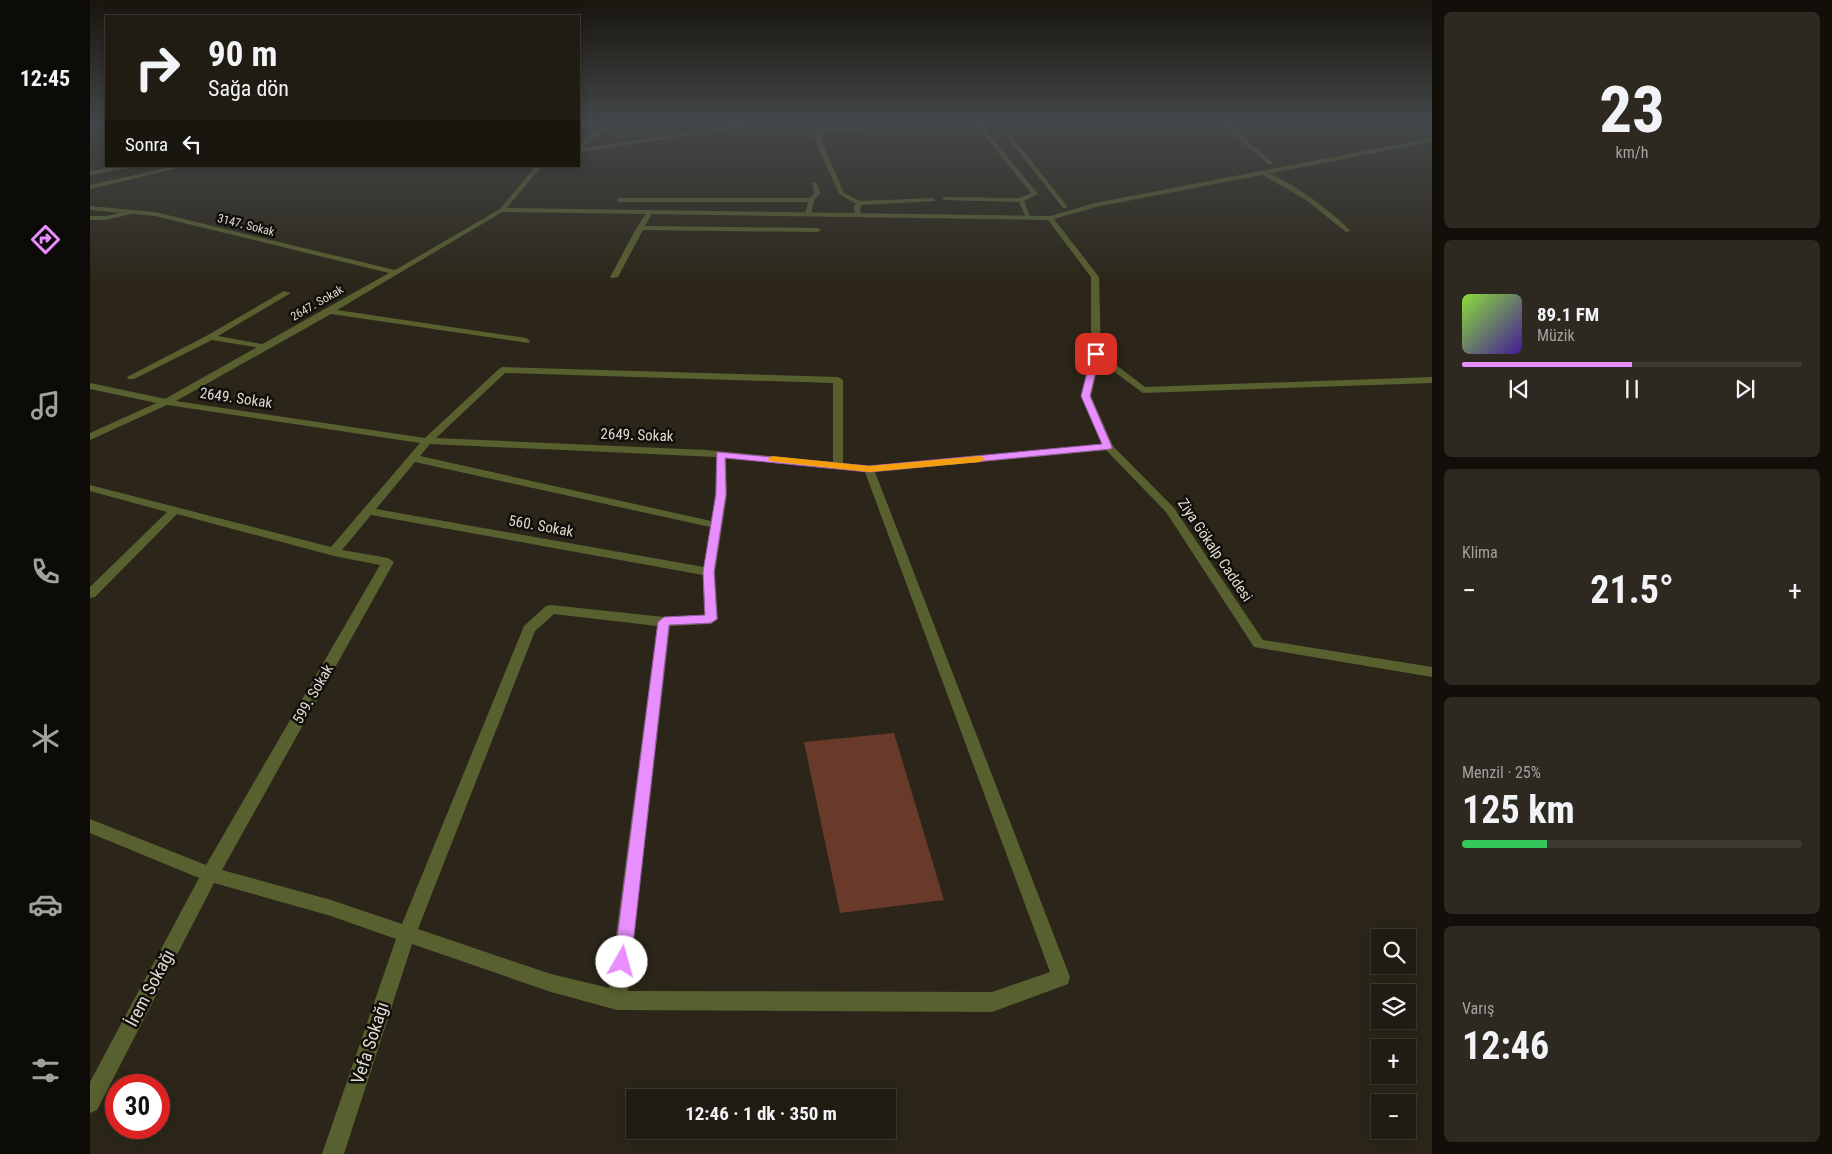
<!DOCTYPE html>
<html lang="tr">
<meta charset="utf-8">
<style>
body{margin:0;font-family:"Roboto Condensed",sans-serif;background:#2d2921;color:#f1f3f6;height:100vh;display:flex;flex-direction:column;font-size:19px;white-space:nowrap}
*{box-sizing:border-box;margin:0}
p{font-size:16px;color:#a2a1a0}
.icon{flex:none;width:28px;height:28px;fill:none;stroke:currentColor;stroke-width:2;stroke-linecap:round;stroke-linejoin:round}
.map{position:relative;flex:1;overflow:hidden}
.side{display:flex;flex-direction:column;gap:12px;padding:12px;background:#120f0a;width:400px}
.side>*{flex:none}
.top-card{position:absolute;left:15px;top:15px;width:475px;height:152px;border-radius:0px;box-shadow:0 2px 12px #0003,0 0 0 1px #3d3a33;background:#201c13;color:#f1f3f6;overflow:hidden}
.buttons{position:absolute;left:1281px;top:929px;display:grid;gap:10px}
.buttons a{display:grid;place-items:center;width:45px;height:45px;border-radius:0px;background:#201c13;box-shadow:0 2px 12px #0003,0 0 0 1px #3d3a33;font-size:25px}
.speed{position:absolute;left:15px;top:1074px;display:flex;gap:10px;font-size:25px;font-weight:700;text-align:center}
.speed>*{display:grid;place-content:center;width:65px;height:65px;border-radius:50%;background:#201c13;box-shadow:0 2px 12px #0003,0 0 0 1px #3d3a33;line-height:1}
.speed .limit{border:8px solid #d22;background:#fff;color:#111}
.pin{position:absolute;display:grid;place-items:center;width:42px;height:42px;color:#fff;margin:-21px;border-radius:10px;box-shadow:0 2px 8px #0006}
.me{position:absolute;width:55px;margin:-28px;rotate:7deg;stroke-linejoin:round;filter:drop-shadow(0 0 4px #0008)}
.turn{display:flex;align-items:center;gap:18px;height:105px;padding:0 20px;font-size:22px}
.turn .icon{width:65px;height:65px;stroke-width:2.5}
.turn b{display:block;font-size:35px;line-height:42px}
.then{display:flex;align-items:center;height:48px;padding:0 20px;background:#0003;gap:10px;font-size:19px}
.big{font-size:38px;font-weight:700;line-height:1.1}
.side .tile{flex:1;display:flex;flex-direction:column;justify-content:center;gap:8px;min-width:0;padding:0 18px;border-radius:8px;background:#2d2921}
.side .dial{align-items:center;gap:0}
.dial b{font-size:65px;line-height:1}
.song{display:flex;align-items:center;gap:15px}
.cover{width:60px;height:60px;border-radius:8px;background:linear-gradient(135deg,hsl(90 70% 55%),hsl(260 70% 35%))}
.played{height:5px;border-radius:2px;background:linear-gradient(90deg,#e98efe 50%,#3d3a33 50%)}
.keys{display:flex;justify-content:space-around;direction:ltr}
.heat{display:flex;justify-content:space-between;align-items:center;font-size:28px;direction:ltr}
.charge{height:8px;border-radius:4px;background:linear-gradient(90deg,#34c759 25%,#3d3a33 0)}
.trip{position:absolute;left:536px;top:1089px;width:270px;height:50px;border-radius:0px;background:#201c13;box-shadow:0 2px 12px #0003,0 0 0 1px #3d3a33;font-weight:700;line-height:50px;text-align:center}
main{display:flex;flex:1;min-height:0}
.tabs{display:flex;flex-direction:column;width:90px;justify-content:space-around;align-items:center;background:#0d0b08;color:#a2a1a0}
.tabs .icon{width:35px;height:35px}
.tabs .on{color:#e98efe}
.tabs b{font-size:22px;color:#f1f3f6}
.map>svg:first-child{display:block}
.green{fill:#69392a}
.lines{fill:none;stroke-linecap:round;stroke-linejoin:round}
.service{fill:#58602f;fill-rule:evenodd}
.minor{fill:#58602f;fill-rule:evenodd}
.tertiary{fill:#58602f;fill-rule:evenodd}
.route{fill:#e98efe;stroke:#975ca5}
.slow{fill:#f59e0b}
.labels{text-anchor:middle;stroke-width:5;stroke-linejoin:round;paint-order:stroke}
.far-street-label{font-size:12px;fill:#dedbd3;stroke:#110f0a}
.street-label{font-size:15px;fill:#dedbd3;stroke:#110f0a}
.near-street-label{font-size:18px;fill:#dedbd3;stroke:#110f0a}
</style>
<main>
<nav class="tabs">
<b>12:45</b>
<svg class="icon on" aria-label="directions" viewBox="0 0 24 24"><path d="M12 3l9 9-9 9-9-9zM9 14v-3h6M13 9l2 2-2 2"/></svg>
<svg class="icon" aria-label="music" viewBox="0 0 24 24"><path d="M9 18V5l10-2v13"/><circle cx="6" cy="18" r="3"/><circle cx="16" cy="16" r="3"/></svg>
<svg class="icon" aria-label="phone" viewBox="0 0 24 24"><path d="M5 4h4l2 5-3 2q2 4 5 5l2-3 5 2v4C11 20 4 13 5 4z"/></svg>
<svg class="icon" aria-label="climate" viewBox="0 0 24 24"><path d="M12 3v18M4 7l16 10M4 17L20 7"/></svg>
<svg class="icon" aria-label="car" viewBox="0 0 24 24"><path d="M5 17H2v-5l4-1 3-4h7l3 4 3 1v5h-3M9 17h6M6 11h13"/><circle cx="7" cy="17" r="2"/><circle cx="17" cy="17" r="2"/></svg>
<svg class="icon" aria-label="filters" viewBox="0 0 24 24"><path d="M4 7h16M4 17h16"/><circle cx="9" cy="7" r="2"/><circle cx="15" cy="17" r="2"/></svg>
</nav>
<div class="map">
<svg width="1342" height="1154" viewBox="0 0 1342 1154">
<rect width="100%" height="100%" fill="#2b2619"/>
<!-- green -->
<path class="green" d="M804,733L854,900L750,913L714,742Z"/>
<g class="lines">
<!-- service -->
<g class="service">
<path d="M522,123H528L496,143L493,148L664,123H680L489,152C489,137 511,130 522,123Z"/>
<path d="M846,123H880L892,126L948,194L934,201L941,219H937L929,202L853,200V198L855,197L930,198L941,193L888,128L875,125L814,127L812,126Z"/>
<path d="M788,127L790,129L738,132L730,135V137L754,193L770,201L843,198L845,199V201L771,205L770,215L765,216L764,206L766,204L749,194L724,137L726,133L738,129Z"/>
<path d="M33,166H49L0,175V171Z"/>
<path d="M1171,172C1191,172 1247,216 1261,231L1256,232L1216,200L1171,174Z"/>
<path d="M722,182L727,183L730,194L724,200L721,214L718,216L715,214L718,202H529L526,200L529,198H719L724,194Z"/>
<path d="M43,210L46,212L45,213L16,220H0V216H16Z"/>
<path d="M560,210L563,212L555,226L728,228L731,230L728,232L553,230L528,277L522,278L520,277C528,264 550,217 560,210Z"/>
<path d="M194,291L201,293L128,336L177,345V349L122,340L44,379H38L37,377L118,335Z"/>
<path d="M1003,352H1009L1055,387L1342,377V383L1053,393L1003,356Z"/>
<path d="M0,383L76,399L80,402L76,405L0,389Z"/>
</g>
<!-- minor -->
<g class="minor">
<path d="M492,123H499L489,130V126Z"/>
<path d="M906,123H911L977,206V208H973Z"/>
<path d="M1131,123H1137L1182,162V164H1178Z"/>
<path d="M85,166H97L0,189V185Z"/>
<path d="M446,166H452L414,211L247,310L436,338L440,341L439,343L241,314L86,401L335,438L410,368L413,367L748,377L753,380V463L779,466L1022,445L1023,447L1018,450L785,472L980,977L978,984L902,1012L527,1010L461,992L322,944L254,1154H232L306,939L241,916L124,883L7,1110L0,1113V1082L109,878L0,833V819L116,865L290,565L244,556L87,514L5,597L0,598V587L77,512L0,491V485L241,547L330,443L77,405L0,440V433L73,400L299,273L65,216L0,210V206L65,212L305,270L410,209ZM415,373L743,383V462L617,450L346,438ZM340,444L626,457L625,495L621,521L330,456ZM636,458L775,472L960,972L902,992L538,991L580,626L621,624L628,619L625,572L637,495ZM325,462L620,527L614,567L286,509ZM281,515L613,575L614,615L574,617L461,605L456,606L434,626L312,924L241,900L132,870L304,562L298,558L252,550ZM464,614L567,626L519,988L461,974L328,929L445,631Z"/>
</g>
<!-- tertiary -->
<path class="tertiary" d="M1342,138V142L1006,207L964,219L1009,277L1011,354L1001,396L1023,446L1084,508L1173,640L1342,667V677L1164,647L1076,512L1013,447L991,396L1001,354V277L958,220L412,212L409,210L412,208L960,216L1005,203Z"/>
</g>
<!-- sky -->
<linearGradient id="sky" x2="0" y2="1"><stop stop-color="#18150e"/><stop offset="0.43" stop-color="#444749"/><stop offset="1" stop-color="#444749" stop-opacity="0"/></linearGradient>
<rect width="1342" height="285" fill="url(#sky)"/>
<!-- route -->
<path class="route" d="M1006,352L1010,354L1000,396L1022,447L1021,449L779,472L635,458L636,494L624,572L627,619L621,623L579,625L541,962L538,968L532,970L526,968L524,962L568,622L574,617L615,615L613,572L626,494L627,452L779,466L1012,444L991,396L1002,354Z"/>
<!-- slow -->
<path class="slow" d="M682,456L779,466L890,456L895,459L890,462L779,472L679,461L678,459Z"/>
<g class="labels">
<!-- far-street labels -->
<g class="far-street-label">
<text transform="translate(156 225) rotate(14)" y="4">3147. Sokak</text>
<text transform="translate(227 303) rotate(-30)" y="4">2647. Sokak</text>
</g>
<!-- street labels -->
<g class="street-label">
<text transform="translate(146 398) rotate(8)" y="5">2649. Sokak</text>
<text transform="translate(547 435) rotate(2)" y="5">2649. Sokak</text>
<text transform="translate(451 526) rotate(10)" y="5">560. Sokak</text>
<text transform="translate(1125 550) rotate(56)" y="5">Ziya Gökalp Caddesi</text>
<text transform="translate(223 694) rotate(-60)" y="5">599. Sokak</text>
</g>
<!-- near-street labels -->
<g class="near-street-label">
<text transform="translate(60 988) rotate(-62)" y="6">İrem Sokağı</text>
<text transform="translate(280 1043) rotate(-72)" y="6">Vefa Sokağı</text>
</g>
</g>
</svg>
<div class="buttons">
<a><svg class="icon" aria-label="search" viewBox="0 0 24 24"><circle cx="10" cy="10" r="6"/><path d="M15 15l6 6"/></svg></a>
<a><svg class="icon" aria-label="layers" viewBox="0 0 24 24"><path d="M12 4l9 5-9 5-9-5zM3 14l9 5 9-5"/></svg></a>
<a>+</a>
<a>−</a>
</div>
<div class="speed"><div class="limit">30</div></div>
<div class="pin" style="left:1006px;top:354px;background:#d93025"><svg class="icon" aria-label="arrive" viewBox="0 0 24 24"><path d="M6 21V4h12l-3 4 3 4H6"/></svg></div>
<svg class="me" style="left:532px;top:962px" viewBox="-20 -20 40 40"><circle r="19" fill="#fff"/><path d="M0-13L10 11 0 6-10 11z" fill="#e98efe"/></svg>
<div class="trip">12:46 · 1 dk · 350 m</div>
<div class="top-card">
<div class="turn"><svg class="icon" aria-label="right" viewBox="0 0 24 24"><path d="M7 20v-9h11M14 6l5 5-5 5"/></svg><div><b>90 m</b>Sağa dön</div></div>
<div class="then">Sonra<svg class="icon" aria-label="left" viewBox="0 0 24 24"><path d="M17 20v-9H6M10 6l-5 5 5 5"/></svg></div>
</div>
</div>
<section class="side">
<div class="tile dial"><b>23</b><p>km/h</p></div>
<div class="tile">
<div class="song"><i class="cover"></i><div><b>89.1 FM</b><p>Müzik</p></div></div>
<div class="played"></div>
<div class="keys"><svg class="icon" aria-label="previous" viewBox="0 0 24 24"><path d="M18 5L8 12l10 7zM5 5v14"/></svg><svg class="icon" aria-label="pause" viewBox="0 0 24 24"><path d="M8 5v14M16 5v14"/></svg><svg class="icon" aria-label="next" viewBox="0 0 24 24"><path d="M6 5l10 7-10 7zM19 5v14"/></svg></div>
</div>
<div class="tile"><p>Klima</p>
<div class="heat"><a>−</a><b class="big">21.5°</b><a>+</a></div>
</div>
<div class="tile"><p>Menzil · 25%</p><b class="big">125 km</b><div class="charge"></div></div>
<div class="tile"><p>Varış</p><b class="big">12:46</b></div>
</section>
</main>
